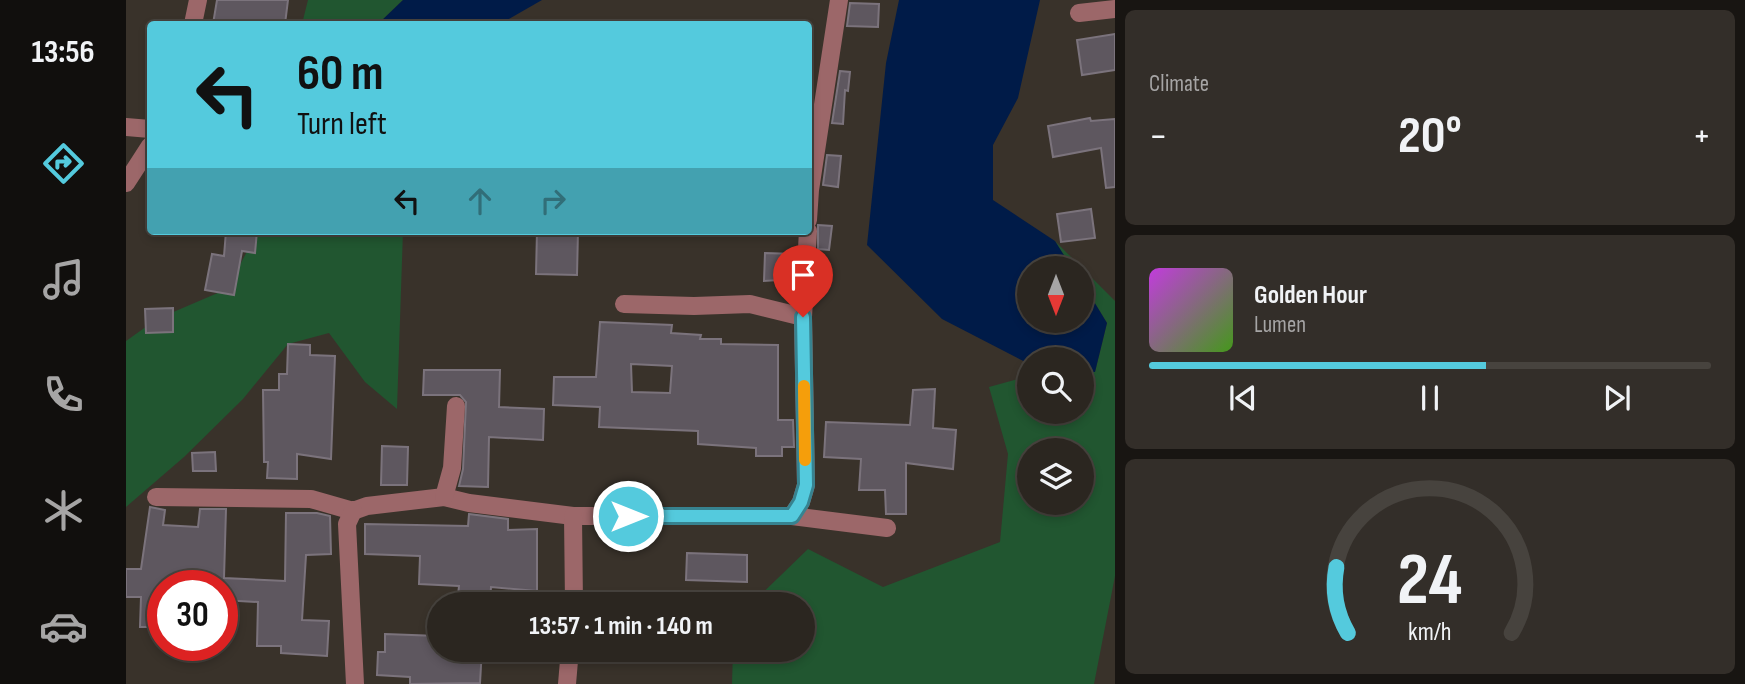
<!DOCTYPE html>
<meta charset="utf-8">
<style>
body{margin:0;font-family:"Sofia Sans Condensed",sans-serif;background:#332e29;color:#f1f3f6;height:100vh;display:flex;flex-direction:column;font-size:26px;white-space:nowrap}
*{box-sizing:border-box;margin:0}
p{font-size:23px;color:#a6a5a5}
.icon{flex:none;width:38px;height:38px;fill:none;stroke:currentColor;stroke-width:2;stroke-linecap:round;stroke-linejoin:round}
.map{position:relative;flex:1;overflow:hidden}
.panel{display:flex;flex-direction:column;gap:10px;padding:10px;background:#181512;width:630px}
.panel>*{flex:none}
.banner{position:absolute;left:21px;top:21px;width:665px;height:214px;border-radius:7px;box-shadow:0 4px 10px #0003,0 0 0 2px #47433e;background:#54cadd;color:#111;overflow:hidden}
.needle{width:46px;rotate:180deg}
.controls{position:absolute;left:891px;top:256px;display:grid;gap:14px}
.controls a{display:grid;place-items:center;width:77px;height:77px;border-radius:50%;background:#2b2620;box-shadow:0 4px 10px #0003,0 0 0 2px #47433e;font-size:35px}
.speed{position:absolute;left:21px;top:570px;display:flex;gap:14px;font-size:35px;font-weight:700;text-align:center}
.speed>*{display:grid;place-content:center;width:91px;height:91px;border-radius:50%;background:#2b2620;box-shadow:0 4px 10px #0003,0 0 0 2px #47433e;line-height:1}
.speed .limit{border:10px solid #d22;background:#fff;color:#111}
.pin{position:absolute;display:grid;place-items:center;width:60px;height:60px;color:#fff;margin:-72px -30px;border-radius:50% 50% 50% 0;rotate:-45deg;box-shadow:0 0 7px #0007}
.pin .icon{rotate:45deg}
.me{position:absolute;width:77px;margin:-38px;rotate:90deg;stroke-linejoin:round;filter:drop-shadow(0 0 5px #0008)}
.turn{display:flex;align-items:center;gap:24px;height:147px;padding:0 35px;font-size:32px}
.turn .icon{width:91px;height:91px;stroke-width:2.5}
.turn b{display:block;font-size:49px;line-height:60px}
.lanes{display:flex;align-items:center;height:66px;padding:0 35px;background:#0003;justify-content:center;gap:35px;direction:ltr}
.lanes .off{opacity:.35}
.big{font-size:52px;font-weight:700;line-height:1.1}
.panel .widget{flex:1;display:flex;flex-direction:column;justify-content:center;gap:10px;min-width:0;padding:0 24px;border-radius:10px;background:#332e29}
.panel .dial{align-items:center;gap:0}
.dial svg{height:182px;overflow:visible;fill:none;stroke:#47433e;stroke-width:7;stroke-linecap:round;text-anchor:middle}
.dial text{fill:#f1f3f6;stroke:none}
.song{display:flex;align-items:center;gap:21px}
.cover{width:84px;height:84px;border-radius:10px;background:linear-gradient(135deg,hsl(290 70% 55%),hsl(100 70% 35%))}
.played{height:7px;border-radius:4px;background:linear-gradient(90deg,#54cadd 60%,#47433e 60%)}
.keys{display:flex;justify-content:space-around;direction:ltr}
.heat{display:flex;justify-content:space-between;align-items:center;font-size:38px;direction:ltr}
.trip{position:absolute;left:301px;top:592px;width:388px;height:70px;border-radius:35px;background:#2b2620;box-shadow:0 4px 10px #0003,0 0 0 2px #47433e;font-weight:700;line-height:70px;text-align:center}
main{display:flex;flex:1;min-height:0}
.tab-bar{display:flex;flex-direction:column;width:126px;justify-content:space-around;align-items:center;background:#110f0d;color:#a6a5a5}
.tab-bar .icon{width:49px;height:49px}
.tab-bar .selected{color:#54cadd}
.tab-bar b{font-size:32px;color:#f1f3f6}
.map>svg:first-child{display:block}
.green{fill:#215630;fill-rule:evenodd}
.water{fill:#001b48}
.building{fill:#5e575f;stroke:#7b737c;stroke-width:2;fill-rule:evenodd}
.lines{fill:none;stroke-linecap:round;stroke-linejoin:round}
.minor{stroke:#9c6769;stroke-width:18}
.route-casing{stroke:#378390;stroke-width:18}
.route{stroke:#54cadd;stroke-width:12}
.slow{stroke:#f59e0b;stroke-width:12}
</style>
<main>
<nav class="tab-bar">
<b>13:56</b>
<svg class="icon selected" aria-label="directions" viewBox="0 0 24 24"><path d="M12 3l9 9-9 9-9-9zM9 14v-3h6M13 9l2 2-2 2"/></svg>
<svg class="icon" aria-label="music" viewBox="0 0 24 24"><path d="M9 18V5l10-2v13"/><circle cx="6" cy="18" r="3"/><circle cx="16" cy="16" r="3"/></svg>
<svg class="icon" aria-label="phone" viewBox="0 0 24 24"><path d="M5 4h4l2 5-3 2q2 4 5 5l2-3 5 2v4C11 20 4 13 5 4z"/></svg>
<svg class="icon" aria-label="climate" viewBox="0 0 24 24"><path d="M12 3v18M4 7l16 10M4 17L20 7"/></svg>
<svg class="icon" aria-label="car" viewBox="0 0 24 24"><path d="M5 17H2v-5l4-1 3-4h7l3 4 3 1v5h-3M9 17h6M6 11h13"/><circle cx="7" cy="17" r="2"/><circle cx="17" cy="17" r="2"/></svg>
</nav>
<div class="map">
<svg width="989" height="684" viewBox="0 0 989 684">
<rect width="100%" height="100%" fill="#39322a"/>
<!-- green -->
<g class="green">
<path d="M182,0H277L252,24H176Z"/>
<path d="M132,231H277L271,409L239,382L203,333L162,344L117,399L58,457L0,507V341L31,319L101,289Z"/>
<path d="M929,241L989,301V576L968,684H606L607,649H677V604H625L682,549L757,587L874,542L882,454L863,387L903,376V411H956V372H969L981,323L956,282V268H946ZM903,450H956V502H903Z"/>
</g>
<!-- water -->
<g class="water">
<path d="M277,0H416L374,24H252Z"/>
<path d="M773,0H914L892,98L867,145V200L929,241L946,268H903V320H956V282L981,323L969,372H956V359H903V364L816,319L741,245L760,63Z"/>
</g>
<!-- building -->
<g class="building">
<path d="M91,0H162L159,24H87Z"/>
<path d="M724,3L753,4L752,27L721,26Z"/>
<path d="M989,34V70L956,75L951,40Z"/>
<path d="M714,71L724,72L722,91L719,90L717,124L706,123Z"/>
<path d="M964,118L965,121L989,119V187L980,188L975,148L927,157L922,126Z"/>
<path d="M701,155L715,156L712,187L697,185Z"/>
<path d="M965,209L969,238L935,242L931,214Z"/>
<path d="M692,225L706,226L703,250L692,249Z"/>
<path d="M100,231H131L129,253L116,251L108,295L79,290L86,254L98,256Z"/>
<path d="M411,231H452L451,275L410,274Z"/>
<path d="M639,253L669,254L668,279L638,281Z"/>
<path d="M47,308V332L20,333L19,309Z"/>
<path d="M474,322L546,325L545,333L575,335L574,339H595V344L652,345V420H667L668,447H656V456H630V448L572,444V431L473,427L474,407L427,405L428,377H470ZM505,364L546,366L544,393L506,392Z"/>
<path d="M162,344L184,345V355L209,356L205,459L171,454V479L141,478L142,462H138L137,390H153V374H161Z"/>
<path d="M298,370H374L373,407L418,409L417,440L363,437L362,487L333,486L337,469L340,402L334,395H297Z"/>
<path d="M809,389L807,428L830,430L827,469L780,463V514H760L759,490H733L735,459L698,457L700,422L784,425L787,390Z"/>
<path d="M256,446L282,447L281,485H255Z"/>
<path d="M89,452L90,471H67L66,453Z"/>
<path d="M24,507L39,510L37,525L72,527L74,509H100L98,578L159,581L160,513H191L204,516L205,554L180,555L176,620L203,621L201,656L155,653V646H131L132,602L96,600V586H37V627H14L15,597H0V569H15Z"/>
<path d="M343,514L382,519V530L411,529V591L365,587L364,604H331L333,586L293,584L294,556L239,554V524L342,526Z"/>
<path d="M561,553L621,555V582L560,580Z"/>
<path d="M259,634L312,636L311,649H356L354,683L284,684V677L251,675L252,652H259Z"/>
</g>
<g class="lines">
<!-- minor -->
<g class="minor">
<path d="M953,13L989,9"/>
<path d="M67,24L72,0"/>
<path d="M0,127L24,129"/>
<path d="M0,183L24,146"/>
<path d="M682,220L684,190L713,0"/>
<path d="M498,304L568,306L624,304L677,317"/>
<path d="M30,497L185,499L227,511L241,506L318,497L343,503L447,516H666L761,528"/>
<path d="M318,497L326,468L330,406"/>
<path d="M227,511L221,524L229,684"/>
<path d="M447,516L448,604"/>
<path d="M666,516L675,502L680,485L677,317L682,231"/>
<path d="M441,684L444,649"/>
</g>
</g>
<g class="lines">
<!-- route casing -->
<g class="route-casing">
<path id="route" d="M502,516H666L675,502L680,485L677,317"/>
</g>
<!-- route -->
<use href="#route" class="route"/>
<!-- slow -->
<path class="slow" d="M678,386L679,460"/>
</g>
</svg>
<div class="controls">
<a><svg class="needle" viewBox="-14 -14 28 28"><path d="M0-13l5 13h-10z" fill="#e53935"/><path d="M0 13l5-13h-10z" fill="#a6a5a5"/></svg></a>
<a><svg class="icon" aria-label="search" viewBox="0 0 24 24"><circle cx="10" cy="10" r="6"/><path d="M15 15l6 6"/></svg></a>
<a><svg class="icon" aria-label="layers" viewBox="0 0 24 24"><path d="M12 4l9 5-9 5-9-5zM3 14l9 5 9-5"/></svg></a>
</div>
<div class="speed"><div class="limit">30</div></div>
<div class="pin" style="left:677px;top:317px;background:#d93025"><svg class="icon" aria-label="arrive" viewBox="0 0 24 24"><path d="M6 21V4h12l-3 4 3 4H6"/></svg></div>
<svg class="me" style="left:502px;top:516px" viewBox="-20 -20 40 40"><circle r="17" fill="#54cadd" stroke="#fff" stroke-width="3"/><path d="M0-11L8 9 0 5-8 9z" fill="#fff"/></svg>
<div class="trip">13:57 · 1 min · 140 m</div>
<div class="banner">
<div class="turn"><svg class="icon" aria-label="left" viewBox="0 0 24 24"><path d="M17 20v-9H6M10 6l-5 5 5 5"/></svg><div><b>60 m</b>Turn left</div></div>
<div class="lanes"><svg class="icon" aria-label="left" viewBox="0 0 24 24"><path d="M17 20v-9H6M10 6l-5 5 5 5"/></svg><svg class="icon off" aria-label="ahead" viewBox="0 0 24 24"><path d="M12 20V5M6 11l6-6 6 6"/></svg><svg class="icon off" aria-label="right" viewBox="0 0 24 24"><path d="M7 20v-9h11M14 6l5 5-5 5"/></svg></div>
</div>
</div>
<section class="panel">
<div class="widget"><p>Climate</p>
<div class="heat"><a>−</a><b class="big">20°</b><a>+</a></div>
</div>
<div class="widget">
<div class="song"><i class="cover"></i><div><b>Golden Hour</b><p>Lumen</p></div></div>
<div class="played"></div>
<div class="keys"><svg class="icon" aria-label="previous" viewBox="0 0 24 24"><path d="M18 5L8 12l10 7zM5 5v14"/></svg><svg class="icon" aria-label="pause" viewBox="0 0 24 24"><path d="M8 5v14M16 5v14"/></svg><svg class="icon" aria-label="next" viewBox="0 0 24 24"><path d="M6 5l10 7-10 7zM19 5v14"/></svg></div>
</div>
<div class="widget dial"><svg viewBox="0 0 100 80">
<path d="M14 69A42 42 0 1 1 86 69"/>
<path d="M14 69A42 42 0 0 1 9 40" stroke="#54cadd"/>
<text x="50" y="56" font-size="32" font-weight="700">24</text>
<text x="50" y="72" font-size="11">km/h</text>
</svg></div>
</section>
</main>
